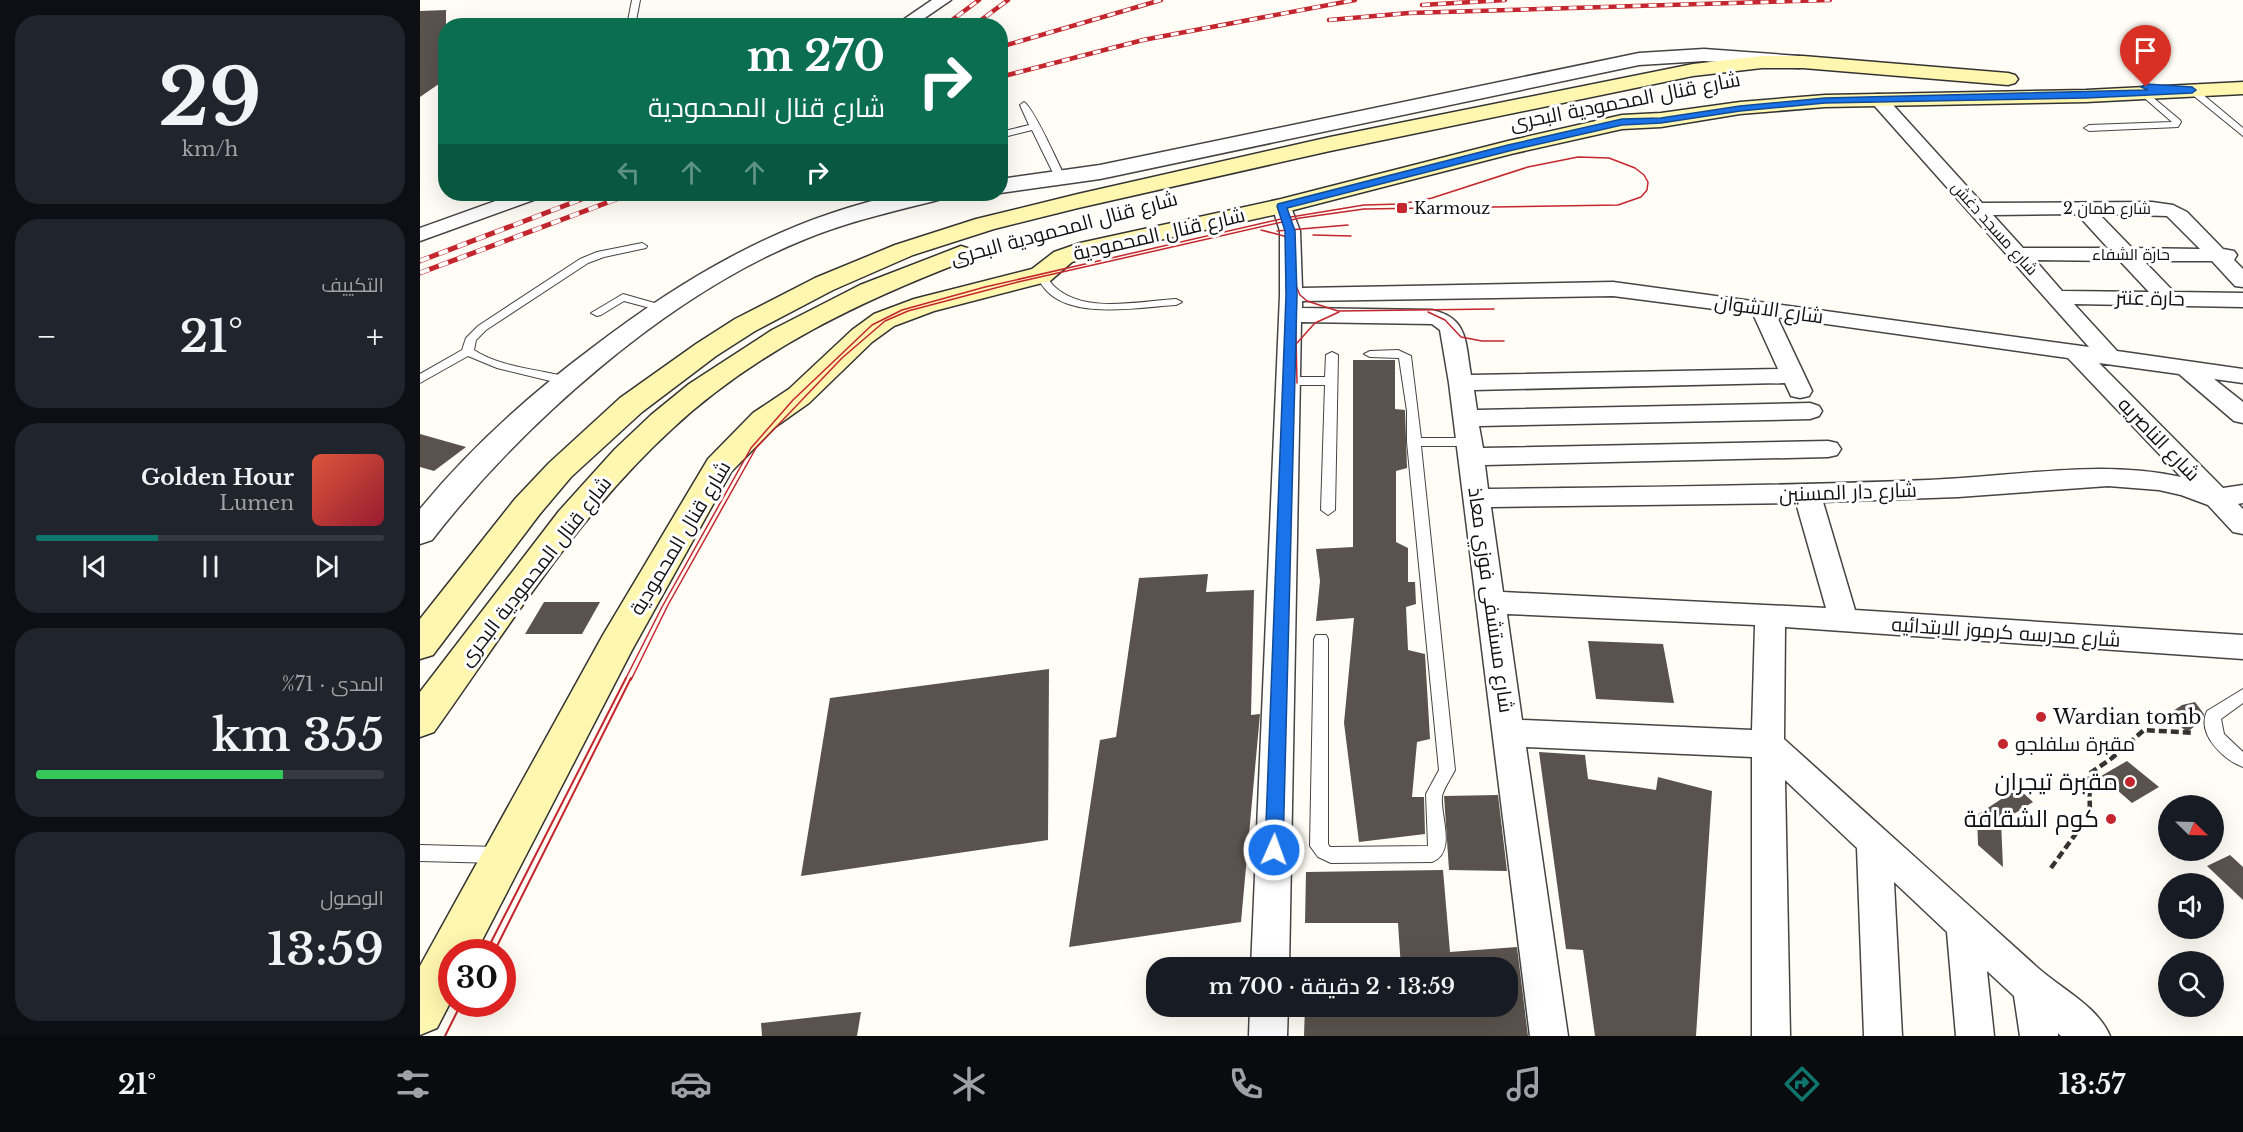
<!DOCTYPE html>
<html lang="ar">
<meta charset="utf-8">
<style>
body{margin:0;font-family:"Libre Baskerville",Cairo,serif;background:#20242c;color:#f1f3f6;direction:rtl;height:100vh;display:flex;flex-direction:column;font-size:22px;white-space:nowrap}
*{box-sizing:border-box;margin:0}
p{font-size:20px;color:#9ea1a6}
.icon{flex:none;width:33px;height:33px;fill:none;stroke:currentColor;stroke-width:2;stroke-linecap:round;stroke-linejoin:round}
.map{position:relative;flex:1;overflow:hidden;direction:ltr}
.sheet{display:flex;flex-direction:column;gap:15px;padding:15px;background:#0d0f14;width:420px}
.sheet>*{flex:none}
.banner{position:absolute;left:18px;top:18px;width:570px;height:183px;border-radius:24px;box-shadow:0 6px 24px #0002;direction:rtl;background:#0b6e4f;color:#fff;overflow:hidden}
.needle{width:39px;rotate:113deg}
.controls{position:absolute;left:1738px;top:795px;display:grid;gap:12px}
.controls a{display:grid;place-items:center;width:66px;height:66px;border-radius:50%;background:#171b24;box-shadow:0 6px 24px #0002;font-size:30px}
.speed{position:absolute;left:18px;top:939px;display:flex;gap:12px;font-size:30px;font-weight:700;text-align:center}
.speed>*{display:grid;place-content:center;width:78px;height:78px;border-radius:50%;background:#171b24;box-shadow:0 6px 24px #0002;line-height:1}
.speed .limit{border:9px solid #d22;background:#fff;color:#111}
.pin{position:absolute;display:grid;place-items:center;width:51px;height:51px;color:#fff;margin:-62px -26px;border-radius:50% 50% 50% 0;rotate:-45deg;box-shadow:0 0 6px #0007}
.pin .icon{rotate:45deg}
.me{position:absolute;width:66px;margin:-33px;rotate:2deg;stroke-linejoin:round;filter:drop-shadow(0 0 4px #0008)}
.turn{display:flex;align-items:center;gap:21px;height:126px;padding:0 24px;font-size:27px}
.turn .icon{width:78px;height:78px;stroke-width:2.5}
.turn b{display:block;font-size:42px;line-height:51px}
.lanes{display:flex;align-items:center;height:57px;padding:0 24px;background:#0003;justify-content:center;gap:30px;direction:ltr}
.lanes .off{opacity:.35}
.big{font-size:45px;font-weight:600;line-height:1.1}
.sheet .widget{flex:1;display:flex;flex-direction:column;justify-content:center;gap:9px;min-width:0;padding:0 21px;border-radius:24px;background:#20242c}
.sheet .dial{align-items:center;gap:0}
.dial b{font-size:78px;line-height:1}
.song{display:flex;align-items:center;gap:18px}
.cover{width:72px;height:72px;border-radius:9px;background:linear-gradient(135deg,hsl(10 70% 55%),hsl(350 70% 35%))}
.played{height:6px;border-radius:3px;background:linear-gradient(90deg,#0f766e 35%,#363941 35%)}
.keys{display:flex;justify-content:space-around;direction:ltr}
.heat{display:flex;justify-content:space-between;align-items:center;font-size:33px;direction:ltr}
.charge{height:9px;border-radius:4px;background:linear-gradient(90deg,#34c759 71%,#363941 0)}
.trip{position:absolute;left:726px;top:957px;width:372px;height:60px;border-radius:24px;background:#171b24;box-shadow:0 6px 24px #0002;font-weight:600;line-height:60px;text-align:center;direction:rtl}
.tab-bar{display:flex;height:96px;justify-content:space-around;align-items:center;background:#090b0e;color:#9ea1a6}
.tab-bar .icon{width:42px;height:42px}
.tab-bar .current{color:#0f766e}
.tab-bar b{font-size:27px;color:#f1f3f6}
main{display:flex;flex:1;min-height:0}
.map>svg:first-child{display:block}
.building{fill:#5a524d}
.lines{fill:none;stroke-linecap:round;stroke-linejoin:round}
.service-casing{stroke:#444;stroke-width:2}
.minor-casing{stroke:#444;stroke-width:3}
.tertiary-casing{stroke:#444;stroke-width:3}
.secondary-casing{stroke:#333;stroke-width:3}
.path{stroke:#333;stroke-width:4.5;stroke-dasharray:8 4;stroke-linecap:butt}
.service{fill:#fff;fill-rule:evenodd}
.minor{fill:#fff;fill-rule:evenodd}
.tertiary{fill:#fff;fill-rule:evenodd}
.secondary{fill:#fff6b0;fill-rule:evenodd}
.tram-far1{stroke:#c4262e;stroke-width:1.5}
.tram{stroke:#c4262e;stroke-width:2}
.rail-far1-casing{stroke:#c4262e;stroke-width:4.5}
.rail-casing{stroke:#c4262e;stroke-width:5}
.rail-far1{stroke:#fff;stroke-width:3;stroke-dasharray:8;stroke-linecap:butt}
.rail{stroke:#fff;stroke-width:4;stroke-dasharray:10;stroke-linecap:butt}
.route{fill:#1a73e8;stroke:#114b97;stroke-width:1.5}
.poi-dot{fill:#c4262e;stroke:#fff;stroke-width:2}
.labels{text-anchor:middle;stroke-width:6;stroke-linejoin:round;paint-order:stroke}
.far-poi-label{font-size:16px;fill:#111;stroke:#fff;text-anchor:start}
.far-street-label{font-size:16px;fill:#111;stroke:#fff}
.street-label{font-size:20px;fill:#111;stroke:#fff}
.poi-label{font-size:20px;fill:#111;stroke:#fff;text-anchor:start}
.near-poi-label{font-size:24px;fill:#111;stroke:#fff;text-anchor:end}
</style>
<main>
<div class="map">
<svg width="1823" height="1036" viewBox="0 0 1823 1036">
<rect width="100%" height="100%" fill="#fffdf5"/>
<!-- building -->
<g class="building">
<path d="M26,10V79L0,97V11Z"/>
<path d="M933,360H975V409L985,410L987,468L976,471V542L988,548V582H995L996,604L986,607L988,650L1005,654L1010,739L997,742L992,797H1004L1005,834L939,842L924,723L934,618L896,621L900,581L896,549L933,547Z"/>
<path d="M0,434L46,447L14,471L0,467Z"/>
<path d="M788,574L786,592L834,590L831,715L840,714L821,922L649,947L680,740L696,737L719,578Z"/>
<path d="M124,602H180L162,634H105Z"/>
<path d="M1168,641L1243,644L1254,703L1176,699Z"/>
<path d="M629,669L628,840L381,876L410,698Z"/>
<path d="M1775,702L1784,714L1782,721L1767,732L1747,715L1762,705Z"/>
<path d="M1119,752L1165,755L1168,779L1236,790L1238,777L1292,791L1276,1036H1175L1163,950L1146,949Z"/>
<path d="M1707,761L1739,787L1712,803L1681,776Z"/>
<path d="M1598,788L1613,802L1581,822L1583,867L1558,845L1557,815Z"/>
<path d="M1078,795L1087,871L1029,870L1024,796Z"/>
<path d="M1810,855L1823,867V900L1787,866Z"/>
<path d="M1023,870L1030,952L1097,947L1108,1036H884L885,1006H1088V968H981L978,923H885L886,872Z"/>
<path d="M441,1012L437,1036H342L341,1023Z"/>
</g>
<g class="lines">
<!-- service casing -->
<g class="service-casing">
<g id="service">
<path d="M212,0H220L215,26H207Z"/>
<path d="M1769,88H1775L1823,128V136L1769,92Z"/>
<path d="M1724,90L1760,120L1761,122L1758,127L1669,131L1664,128L1669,125L1752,122L1721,95L1720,93Z"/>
<path d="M604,102C614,108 639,165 646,179L644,181L636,179L612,130L580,138V132L609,125L600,105Z"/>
<path d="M222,243L227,246L226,248L184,257L168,263L66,330L56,340L54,350C82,368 119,369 151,378L153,381L151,384L147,385L77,368L48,356L0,383V374L42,350L46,338L58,326L160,259L177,252Z"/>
<path d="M621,272L625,273C628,278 631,284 636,288C666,314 720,301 756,299L762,302L756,305C721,307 652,320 626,290C622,286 619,280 616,275Z"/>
<path d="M203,294L245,306L247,308L241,311L204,301L181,315L177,316L171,313Z"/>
<path d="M978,350L991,356L1001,438H1049L1055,442L1049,446H1001L1035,770C1031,778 1024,788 1022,796C1020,816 1037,852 1012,862L911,863L898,857L890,846L894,639L896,635H906L908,639V844L910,847L1008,846L1006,794L1019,770L987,442V411L979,358L950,357L944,354L950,351Z"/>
<path d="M912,352L918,355L915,510L908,515L901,510L905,385H868L862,381L868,377H905L906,355Z"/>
<path d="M1823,689V703L1801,719L1804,734L1823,752V767C1804,760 1776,734 1787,711Z"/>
<path d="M0,845L78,847L84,850L87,855L84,860L78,863L0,861Z"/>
</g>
</g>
<!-- minor casing -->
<g class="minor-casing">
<g id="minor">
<path d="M512,0H531L493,26H474Z"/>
<path d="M1458,94L1464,95L1562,203L1732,202L1753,205L1767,212L1803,249L1814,251L1817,255L1814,260L1823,269V287L1815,286L1792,261H1724L1754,292L1823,293V307L1654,304L1697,351L1823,369V383L1794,379L1823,402V423L1814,421L1759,374L1679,363L1803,488L1823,485V503L1818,504L1823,509V534L1813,532L1788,505L1761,495L1739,490L1688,486L1538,497L1403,502L1435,610L1823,635V659L1365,627L1364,739C1449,816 1533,891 1618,968C1642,989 1678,1007 1690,1036H1641L1638,1033V1036H1600L1594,996L1567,971L1574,1036H1536L1527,932L1474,882L1482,1036H1444L1437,848L1365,780L1370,1036H1332V757L1106,747L1148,1036H1110L1029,383L1020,330L1012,324L881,322L869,968H831L860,295V231L852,206L855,202H869L880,231L882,288L1193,282L1669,347L1452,103L1449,99L1452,95ZM1657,214L1688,248H1603L1573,215ZM1679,214L1747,216L1780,249L1712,248ZM1615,260L1700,261L1729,292L1642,291ZM1193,296L1333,314L1358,369L1051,375C1045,343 1049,318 1012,310L882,308V301ZM1357,317L1648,358L1761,477C1678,459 1592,477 1508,480C1362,486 1215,487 1068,489L1065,465L1408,457L1417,455L1421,449L1417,443L1408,441L1063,448L1059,426L1390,419L1399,416L1402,411L1399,406L1390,403L1057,410L1054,390L1365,383L1371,396L1380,398L1389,396L1392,391ZM1376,503L1406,608L1083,592L1071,507ZM1087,614L1335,625L1332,730L1102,720Z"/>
<path d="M95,194H122L119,198L0,241V228Z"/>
<path d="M830,1006H868L867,1036H829Z"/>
</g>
</g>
<!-- tertiary casing -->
<g class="tertiary-casing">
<g id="tertiary">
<path d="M1284,49L1379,56L1386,58L1389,62L1386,66L1379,68L1284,61L1219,65L680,179L580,193V179L680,165L1219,53Z"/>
<path d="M482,194H526L522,199C475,211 429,221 383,240C246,296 102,424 12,540L0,544V509C50,448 109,395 172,348C266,276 365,218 482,194Z"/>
</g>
</g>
<!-- secondary casing -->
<g class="secondary-casing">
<g id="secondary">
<path d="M1342,56H1383L1588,73L1595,75L1598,79L1595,83L1588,85L1383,68H1342L1273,76L910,151L658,208L574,229L493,255L413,290L335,331L296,356L222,412L151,477L119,515L13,655L0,659V619L95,499L129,463L200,398L276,344L315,319L395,278L475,245L556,219L658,194L910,137L1273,64Z"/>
<path d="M1823,82V94L1666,102L1405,107L1320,114L1241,127L1202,129L1091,154L862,213L676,254L652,262L630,281L514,311L474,326L452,342L389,403L355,427L311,472L212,650L56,952H32V999L17,1028L0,1035V966L183,635L288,459L333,413L369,389L432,330L454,314L494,299L612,269L634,252L660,243L861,199L1088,141L1202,115L1241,113L1320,102L1405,95L1666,90Z"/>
<path d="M541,246L550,249L554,254L550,259C442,300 337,350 252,429C157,516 88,628 14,732L0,737V692L139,511L195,449L231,415L269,384L352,330L440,285Z"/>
</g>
</g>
<!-- path -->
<path class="path" d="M1631,868L1670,814L1669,774L1692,758L1724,730L1774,733"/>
<!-- service -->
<use href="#service" class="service"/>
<!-- minor -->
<use href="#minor" class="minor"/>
<!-- tertiary -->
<use href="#tertiary" class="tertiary"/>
<!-- secondary -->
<use href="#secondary" class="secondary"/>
<!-- tram-far1 -->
<g class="tram-far1">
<path d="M841,230L864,236L874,242L877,383"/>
<path d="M857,231L928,225"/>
<path d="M893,235L931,236"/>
<path d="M876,286L880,295L887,301L918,311L1074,309"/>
<path d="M1008,312L1025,320L1041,337L1062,341H1084"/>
<path d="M877,343L895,323L919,312"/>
<path d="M205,680L242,607L331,448L373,400L452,325L482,310L565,287L865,218L944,205L981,204L1012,198L1108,167L1158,157L1189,158L1215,168L1224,175L1228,182L1227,190L1221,197L1198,205L944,209L880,218L598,282L488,311L465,321L422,358L336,448L248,605L211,680"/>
</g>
<!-- tram -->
<g class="tram">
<path d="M66,952L206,678"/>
<path d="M74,952L211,678"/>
<path d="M25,1036L41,1004"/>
</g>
<!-- rail-far1 casing -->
<g class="rail-far1-casing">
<g id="rail-far1">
<path d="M1002,5L1085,0"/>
<path d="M909,20L989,13L1410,0"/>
<path d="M524,26L559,0"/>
<path d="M553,26L588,0"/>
<path d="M580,47L741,0"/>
<path d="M580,77L723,40L935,0"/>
</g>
</g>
<!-- rail casing -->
<g class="rail-casing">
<g id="rail">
<path d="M0,261L175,194"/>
<path d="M0,273L210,194"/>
</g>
</g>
<!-- rail-far1 -->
<use href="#rail-far1" class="rail-far1"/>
<!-- rail -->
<use href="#rail" class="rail"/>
</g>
<!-- route -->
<path class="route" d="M1726,84L1772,87L1776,90L1772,93L1666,98L1405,103L1320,111L1241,123L1202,125L1089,151L867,208L875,231L877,295L863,850L860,856L854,858L848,856L845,850L866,295L865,231L857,206L858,204L1088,145L1202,119L1241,118L1320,106L1405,98L1728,90L1721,87Z"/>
<!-- markers -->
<g class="poi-dot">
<rect x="976" y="202" width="12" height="12" rx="3"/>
<circle cx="1621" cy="717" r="6"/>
<circle cx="1583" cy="744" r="6"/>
<circle cx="1710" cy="782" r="6"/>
<circle cx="1691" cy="819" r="6"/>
</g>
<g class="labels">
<!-- far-poi labels -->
<g class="far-poi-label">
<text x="994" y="214">Karmouz</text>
</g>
<!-- far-street labels -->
<g class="far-street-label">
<text x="1687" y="214">شارع طمان 2</text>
<text transform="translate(1575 228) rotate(48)" y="6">شارع مسجد دغش</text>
<text x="1711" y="260">حارة الشفاء</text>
</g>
<!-- street labels -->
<g class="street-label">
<text transform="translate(1205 101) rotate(-11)" y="7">شارع قنال المحمودية البحرى</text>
<text transform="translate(644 228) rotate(-15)" y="7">شارع قنال المحمودية البحرى</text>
<text transform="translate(739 234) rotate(-13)" y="7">شارع قنال المحمودية</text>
<text transform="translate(1730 298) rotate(1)" y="7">حارة عنتر</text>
<text transform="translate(1349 309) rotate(8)" y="7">شارع الاشوان</text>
<text transform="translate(1739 439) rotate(46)" y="7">شارع الناصريه</text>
<text transform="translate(1428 492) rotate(-2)" y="7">شارع دار المسنين</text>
<text transform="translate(260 538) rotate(-59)" y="7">شارع قنال المحمودية</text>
<text transform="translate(115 571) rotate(-52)" y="7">شارع قنال المحمودية البحرى</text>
<text transform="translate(1071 600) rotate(82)" y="7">شارع مستشفى فوزي معاذ</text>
<text transform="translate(1586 632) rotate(4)" y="7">شارع مدرسه كرموز الابتدائيه</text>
</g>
<!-- poi labels -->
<g class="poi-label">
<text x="1633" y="724">Wardian tomb</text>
<text x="1595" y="751">مقبرة سلفلجو</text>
</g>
<!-- near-poi labels -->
<g class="near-poi-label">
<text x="1698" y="790">مقبرة تيجران</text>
<text x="1679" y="827">كوم الشقافة</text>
</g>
</g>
</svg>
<div class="controls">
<a><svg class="needle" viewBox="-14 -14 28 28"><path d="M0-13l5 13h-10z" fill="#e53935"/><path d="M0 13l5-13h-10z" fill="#9ea1a6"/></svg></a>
<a><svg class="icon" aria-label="sound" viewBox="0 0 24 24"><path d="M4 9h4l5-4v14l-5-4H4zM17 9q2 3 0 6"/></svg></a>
<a><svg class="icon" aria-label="search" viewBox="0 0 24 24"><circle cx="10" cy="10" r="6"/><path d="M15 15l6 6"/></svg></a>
</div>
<div class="speed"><div class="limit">30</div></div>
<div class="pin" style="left:1726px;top:87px;background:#d93025"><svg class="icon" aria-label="arrive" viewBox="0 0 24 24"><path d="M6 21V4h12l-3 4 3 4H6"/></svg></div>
<svg class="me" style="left:854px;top:850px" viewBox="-20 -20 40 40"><circle r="17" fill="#1a73e8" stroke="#fff" stroke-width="3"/><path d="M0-11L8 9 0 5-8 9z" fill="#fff"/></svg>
<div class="trip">13:59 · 2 دقيقة · 700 m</div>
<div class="banner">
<div class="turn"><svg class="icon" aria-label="right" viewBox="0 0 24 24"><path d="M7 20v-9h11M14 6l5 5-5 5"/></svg><div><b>270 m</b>شارع قنال المحمودية</div></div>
<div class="lanes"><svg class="icon off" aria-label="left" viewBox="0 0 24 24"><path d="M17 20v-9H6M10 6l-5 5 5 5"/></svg><svg class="icon off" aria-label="ahead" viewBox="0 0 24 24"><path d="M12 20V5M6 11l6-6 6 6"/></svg><svg class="icon off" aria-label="ahead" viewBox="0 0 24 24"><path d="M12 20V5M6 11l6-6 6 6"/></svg><svg class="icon" aria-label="right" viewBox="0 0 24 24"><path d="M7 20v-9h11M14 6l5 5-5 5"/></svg></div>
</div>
</div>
<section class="sheet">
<div class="widget dial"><b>29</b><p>km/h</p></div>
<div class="widget"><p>التكييف</p>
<div class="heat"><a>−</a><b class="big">21°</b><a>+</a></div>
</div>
<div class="widget">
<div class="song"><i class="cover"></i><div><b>Golden Hour</b><p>Lumen</p></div></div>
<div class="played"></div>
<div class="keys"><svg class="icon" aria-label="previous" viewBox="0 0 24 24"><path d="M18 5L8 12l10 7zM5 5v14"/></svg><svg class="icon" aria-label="pause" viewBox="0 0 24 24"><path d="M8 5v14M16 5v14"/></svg><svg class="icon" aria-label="next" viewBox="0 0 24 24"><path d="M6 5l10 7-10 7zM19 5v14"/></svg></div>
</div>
<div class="widget"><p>المدى · 71%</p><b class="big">355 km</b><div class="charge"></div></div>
<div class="widget"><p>الوصول</p><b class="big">13:59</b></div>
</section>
</main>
<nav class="tab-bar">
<b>13:57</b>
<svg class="icon current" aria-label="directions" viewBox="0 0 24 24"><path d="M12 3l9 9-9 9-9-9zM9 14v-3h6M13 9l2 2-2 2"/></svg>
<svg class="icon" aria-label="music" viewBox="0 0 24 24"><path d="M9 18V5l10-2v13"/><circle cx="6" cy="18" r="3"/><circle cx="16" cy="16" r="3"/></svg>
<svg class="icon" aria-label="phone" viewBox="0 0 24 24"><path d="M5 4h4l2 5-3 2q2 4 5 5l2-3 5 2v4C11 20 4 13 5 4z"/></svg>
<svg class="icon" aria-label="climate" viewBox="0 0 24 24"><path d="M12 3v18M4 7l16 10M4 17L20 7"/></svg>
<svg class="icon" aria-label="car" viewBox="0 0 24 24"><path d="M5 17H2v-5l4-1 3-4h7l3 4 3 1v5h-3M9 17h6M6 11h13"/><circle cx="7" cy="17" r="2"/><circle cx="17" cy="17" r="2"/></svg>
<svg class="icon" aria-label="filters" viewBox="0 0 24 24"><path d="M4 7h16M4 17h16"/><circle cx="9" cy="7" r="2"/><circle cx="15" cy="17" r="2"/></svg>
<b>21°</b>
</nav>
